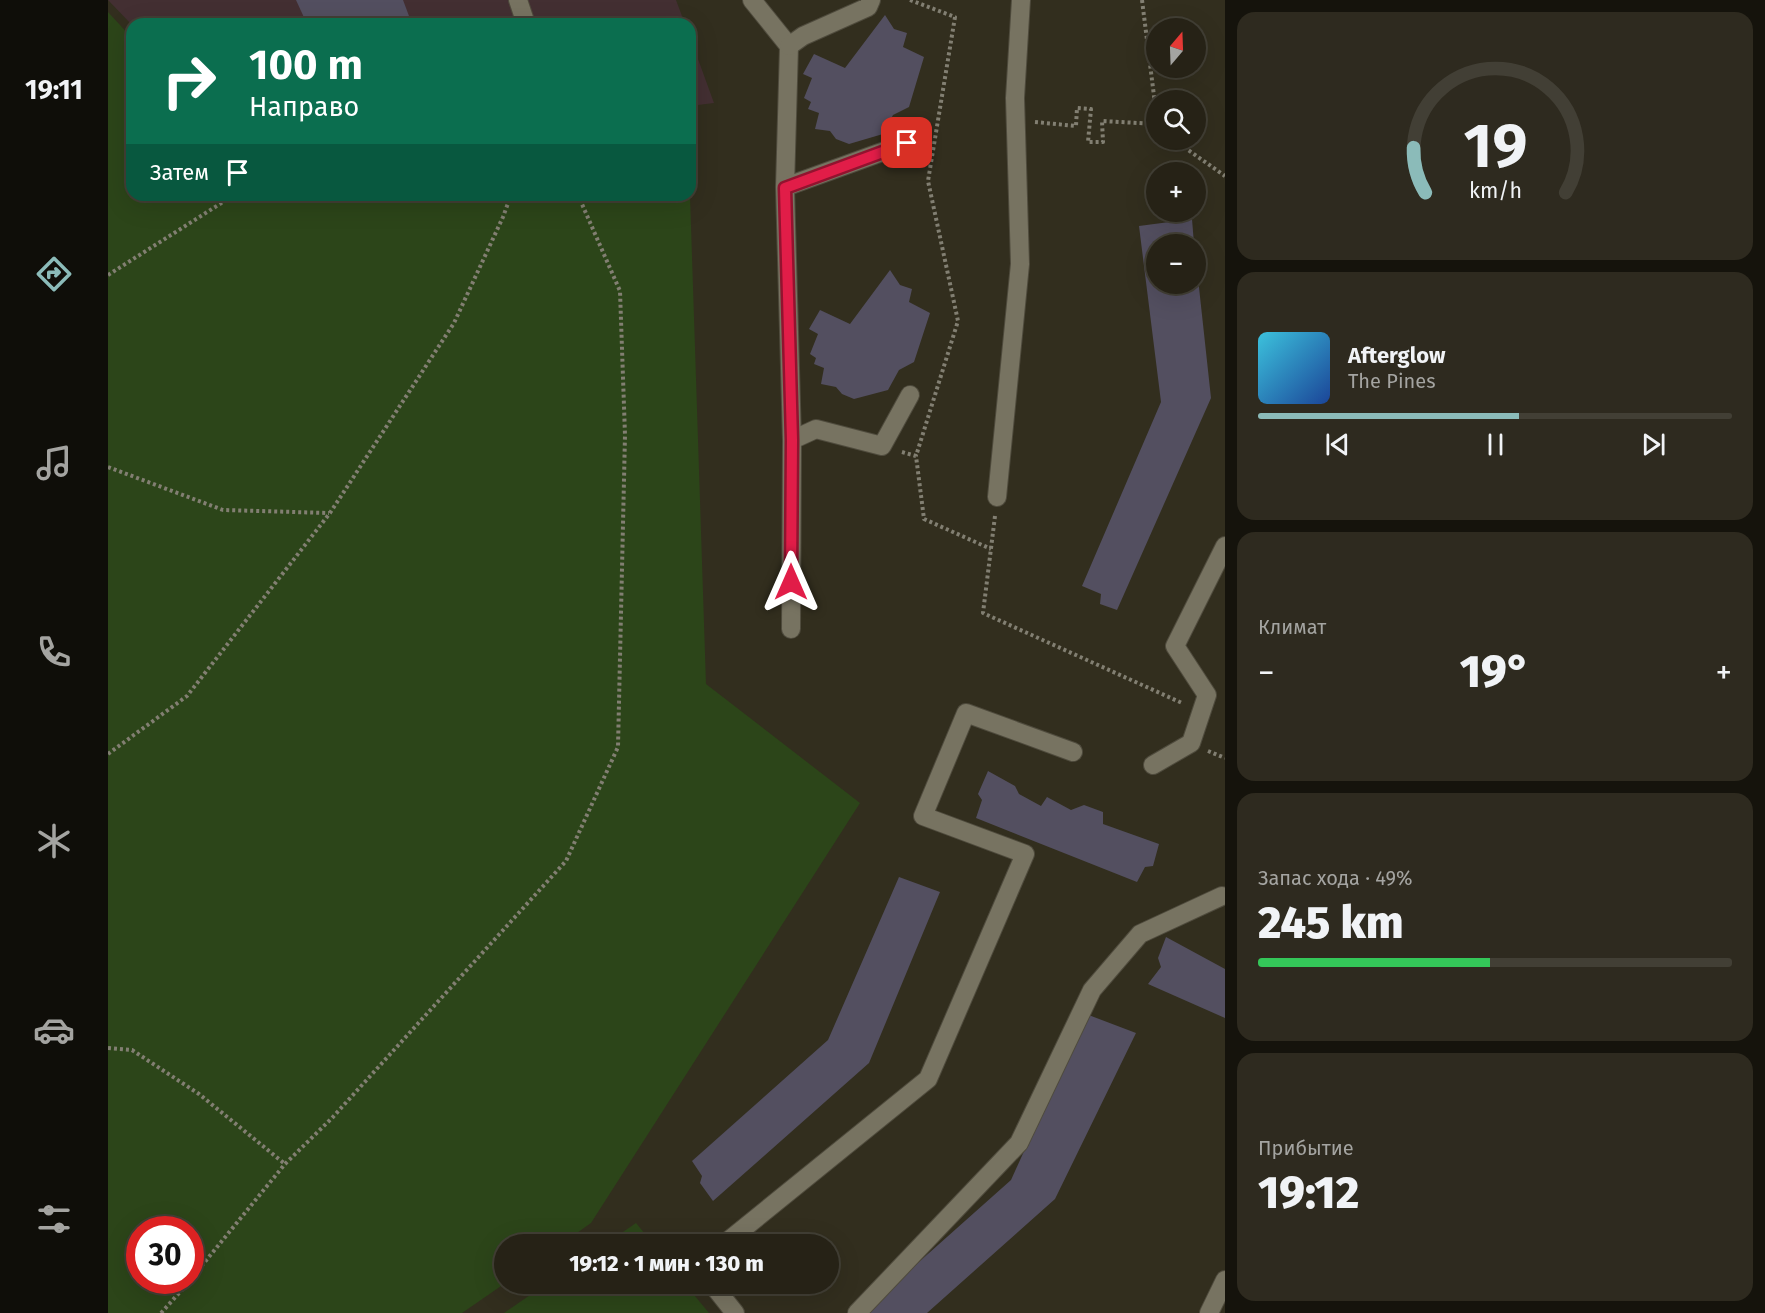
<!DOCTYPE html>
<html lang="ru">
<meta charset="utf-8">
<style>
body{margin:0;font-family:"Fira Sans",sans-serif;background:#2e2a1f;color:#f1f3f6;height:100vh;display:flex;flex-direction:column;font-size:22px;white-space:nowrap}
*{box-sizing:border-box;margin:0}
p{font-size:20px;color:#a4a4a1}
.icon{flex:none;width:33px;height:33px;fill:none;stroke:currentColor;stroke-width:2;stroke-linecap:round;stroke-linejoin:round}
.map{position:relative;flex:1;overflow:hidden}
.sheet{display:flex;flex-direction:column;gap:12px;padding:12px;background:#15130c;width:540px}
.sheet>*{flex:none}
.hud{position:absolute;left:18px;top:18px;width:570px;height:183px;border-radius:18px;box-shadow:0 6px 24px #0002,0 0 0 2px #423f35;background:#0b6e4f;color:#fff;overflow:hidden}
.needle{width:39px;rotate:19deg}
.fabs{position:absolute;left:1038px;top:18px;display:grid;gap:12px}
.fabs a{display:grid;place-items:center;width:60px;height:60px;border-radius:50%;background:#262216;box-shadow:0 6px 24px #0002,0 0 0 2px #423f35;font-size:30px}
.speed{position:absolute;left:18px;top:1216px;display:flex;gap:12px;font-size:30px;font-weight:700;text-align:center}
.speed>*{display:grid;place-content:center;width:78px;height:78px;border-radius:50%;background:#262216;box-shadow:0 6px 24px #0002,0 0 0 2px #423f35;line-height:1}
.speed .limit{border:9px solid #d22;background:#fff;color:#111}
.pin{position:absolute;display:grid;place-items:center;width:51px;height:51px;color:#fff;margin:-26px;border-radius:12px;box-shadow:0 3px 9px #0006}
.me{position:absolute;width:66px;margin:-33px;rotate:0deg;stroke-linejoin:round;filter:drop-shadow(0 0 4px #0008)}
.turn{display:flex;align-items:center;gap:21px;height:126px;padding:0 24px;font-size:27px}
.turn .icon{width:78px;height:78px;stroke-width:2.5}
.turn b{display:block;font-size:42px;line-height:51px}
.then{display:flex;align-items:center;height:57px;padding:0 24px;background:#0003;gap:12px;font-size:22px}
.big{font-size:45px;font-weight:800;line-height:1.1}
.sheet .tile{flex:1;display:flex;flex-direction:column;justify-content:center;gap:9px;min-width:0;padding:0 21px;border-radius:18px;background:#2e2a1f}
.sheet .dial{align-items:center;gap:0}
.dial svg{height:156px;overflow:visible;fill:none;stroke:#423f35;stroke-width:7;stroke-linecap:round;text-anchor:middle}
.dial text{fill:#f1f3f6;stroke:none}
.song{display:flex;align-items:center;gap:18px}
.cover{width:72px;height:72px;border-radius:9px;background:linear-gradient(135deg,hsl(190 70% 55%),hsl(220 70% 35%))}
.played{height:6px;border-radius:3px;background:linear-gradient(90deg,#8bbbb9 55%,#423f35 55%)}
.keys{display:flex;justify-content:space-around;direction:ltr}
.heat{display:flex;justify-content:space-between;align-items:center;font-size:33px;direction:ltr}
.charge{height:9px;border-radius:4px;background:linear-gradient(90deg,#34c759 49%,#423f35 0)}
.trip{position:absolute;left:386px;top:1234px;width:345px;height:60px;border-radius:30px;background:#262216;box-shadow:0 6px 24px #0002,0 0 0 2px #423f35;font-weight:800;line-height:60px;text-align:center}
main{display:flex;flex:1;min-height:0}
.dock{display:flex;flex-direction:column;width:108px;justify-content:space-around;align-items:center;background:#0f0e09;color:#a4a4a1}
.dock .icon{width:42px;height:42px}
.dock .active{color:#8bbbb9}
.dock b{font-size:27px;color:#f1f3f6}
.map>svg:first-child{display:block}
.medical{fill:#432f32}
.green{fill:#2c4519;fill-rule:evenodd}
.building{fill:#534f60}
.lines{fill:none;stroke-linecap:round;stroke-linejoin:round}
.minor-casing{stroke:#4f4b3d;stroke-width:20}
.path{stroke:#827f72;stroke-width:4;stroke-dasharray:3 3;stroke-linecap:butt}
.minor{stroke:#777361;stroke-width:18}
.route-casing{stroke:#92132f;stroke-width:15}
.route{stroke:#e11d48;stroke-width:10}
</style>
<main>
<nav class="dock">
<b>19:11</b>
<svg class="icon active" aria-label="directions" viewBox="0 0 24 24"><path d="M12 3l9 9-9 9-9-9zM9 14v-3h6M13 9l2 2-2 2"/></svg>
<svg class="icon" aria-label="music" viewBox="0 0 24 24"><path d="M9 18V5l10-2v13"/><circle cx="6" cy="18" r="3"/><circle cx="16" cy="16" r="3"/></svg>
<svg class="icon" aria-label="phone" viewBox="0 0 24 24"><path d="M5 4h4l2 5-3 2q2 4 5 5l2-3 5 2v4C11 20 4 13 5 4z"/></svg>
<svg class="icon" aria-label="climate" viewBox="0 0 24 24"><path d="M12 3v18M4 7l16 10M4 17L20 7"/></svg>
<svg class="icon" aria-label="car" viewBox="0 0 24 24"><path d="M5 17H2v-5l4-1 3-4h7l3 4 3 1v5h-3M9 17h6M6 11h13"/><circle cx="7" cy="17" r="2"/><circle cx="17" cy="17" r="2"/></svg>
<svg class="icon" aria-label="filters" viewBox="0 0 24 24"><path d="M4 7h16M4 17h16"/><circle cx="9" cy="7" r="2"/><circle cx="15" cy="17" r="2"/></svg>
</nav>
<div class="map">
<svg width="1117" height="1313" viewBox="0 0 1117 1313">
<rect width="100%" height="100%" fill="#322e1e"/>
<!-- medical -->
<g class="medical">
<path d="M0,0H568L577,24L24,25Z"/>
<path d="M582,37L606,103L582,106Z"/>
</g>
<!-- green -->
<g class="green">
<path d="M0,12L24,38V195H582L598,684L752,803L483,1223L452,1245H396V1284L354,1313H0ZM32,1230H82V1281H32Z"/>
<path d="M528,1223L546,1245H496Z"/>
<path d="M438,1284H577L601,1313H396Z"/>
</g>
<!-- building -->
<g class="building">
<path d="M188,0H295L304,24H199Z"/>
<path d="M777,15L786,29L799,33L795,47L816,57L801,107L785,115L775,134L741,144L728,139L722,131L707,129L711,113L700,109L703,102L696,98L704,78L695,74L706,54L737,68Z"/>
<path d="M1084,219L1086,244H1048V284H1088V269H1089L1103,398L1009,610L992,604L993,594L974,586L1053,402L1031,226Z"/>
<path d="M782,270L792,285L804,289L801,302L822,313L806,362L791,370L780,390L746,399L734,394L728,387L713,384L716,368L706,364L708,358L702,354L710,334L701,329L712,310L742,324Z"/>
<path d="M880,771L907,786L911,794L933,806L939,797L963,810L976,805L995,812V824L1051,844L1045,866L1037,867L1029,882L868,818L874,800L870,794Z"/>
<path d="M791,877L832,892L761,1063L605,1201L592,1183L594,1176L584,1161L720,1040Z"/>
<path d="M1058,937L1117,969V1018L1040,984L1053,967L1050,958Z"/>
<path d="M978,1014L1028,1033L947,1199L819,1313H760L757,1310L903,1180Z"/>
</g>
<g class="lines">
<!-- minor casing -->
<g class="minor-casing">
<g id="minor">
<path d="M410,0L418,24"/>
<path d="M644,0L681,46L677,187L684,440L683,629"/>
<path d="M681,46L695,36L760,7L763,0"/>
<path d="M677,187L799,143"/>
<path d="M684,440L708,429L774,446L802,395"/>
<path d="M889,497L912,264L907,98L913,0"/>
<path d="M1045,765L1083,743L1099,695L1067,646L1117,546"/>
<path d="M615,1245L820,1079L917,854L815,816L858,713L965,752"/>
<path d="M604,1284L627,1313"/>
<path d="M749,1313L911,1143L984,990L1032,934L1114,896"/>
<path d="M1101,1313L1117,1280"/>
</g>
</g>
<!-- path -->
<g class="path">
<path d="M802,0L847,17L820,181L850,321L808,456"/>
<path d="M1034,0L1048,112"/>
<path d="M927,122L968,126L969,108L983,109L980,142H995L994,121L1048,124"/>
<path d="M1066,140L1117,176"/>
<path d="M0,275L126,195"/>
<path d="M794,452L808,456L816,519L883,549"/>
<path d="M0,467L115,510L221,513"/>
<path d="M887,516L875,613L1074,703"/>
<path d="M1100,751L1117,758"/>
<path d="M0,754L79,696L222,513L346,323L395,217L403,195"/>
<path d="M0,1048L24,1050L91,1094L177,1164"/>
<path d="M82,1280L177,1164L224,1118L458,861L510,747L517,435L512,291L470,195"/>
<path d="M53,1313L82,1281"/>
</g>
<!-- minor -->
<use href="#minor" class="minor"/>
</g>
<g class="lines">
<!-- route casing -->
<g class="route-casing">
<path id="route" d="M683,582L684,440L677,188L799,143"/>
</g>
<!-- route -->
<use href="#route" class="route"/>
</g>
</svg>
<div class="fabs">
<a><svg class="needle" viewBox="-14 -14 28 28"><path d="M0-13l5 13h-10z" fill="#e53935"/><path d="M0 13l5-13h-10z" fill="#a4a4a1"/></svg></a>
<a><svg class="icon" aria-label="search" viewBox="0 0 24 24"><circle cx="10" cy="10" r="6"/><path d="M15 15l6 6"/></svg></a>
<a>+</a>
<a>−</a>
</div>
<div class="speed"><div class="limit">30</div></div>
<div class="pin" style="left:799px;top:143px;background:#d93025"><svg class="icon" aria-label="arrive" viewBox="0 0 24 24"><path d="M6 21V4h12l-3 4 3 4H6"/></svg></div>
<svg class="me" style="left:683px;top:582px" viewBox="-20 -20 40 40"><path d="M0-17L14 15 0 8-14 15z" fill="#e11d48" stroke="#fff" stroke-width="4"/></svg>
<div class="trip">19:12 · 1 мин · 130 m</div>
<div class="hud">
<div class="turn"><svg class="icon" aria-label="right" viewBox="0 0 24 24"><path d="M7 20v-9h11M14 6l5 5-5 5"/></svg><div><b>100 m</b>Направо</div></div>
<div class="then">Затем<svg class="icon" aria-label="arrive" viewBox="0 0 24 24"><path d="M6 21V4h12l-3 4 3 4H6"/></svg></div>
</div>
</div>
<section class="sheet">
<div class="tile dial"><svg viewBox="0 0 100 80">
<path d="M14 69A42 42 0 1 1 86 69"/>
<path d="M14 69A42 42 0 0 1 8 46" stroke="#8bbbb9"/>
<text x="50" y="56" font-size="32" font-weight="700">19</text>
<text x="50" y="72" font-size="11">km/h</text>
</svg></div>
<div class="tile">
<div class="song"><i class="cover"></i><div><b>Afterglow</b><p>The Pines</p></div></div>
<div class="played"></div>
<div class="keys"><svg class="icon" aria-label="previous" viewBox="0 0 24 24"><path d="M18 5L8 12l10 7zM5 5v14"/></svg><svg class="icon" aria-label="pause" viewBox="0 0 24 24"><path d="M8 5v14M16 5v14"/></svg><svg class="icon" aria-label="next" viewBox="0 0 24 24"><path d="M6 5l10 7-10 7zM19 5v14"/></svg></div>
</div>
<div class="tile"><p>Климат</p>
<div class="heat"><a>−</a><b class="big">19°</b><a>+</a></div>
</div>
<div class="tile"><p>Запас хода · 49%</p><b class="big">245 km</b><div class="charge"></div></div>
<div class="tile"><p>Прибытие</p><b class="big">19:12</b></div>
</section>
</main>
